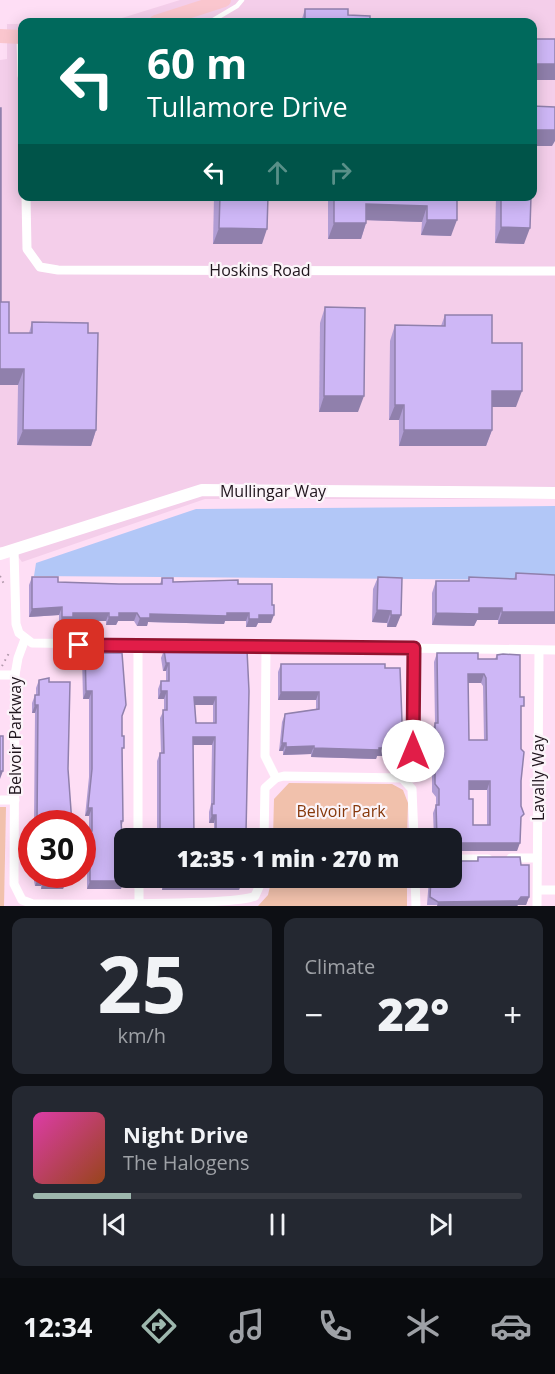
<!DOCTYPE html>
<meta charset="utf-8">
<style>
body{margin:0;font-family:"Open Sans",sans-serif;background:#242831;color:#f1f3f6;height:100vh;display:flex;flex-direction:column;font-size:22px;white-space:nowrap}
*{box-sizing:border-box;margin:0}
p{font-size:20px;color:#9ea1a6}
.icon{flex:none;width:33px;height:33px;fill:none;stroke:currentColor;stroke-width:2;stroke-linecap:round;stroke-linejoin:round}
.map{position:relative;height:906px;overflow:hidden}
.sheet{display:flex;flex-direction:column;gap:12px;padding:12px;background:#0d0f14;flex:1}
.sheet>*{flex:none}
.hud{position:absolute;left:18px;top:18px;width:519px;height:183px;border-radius:12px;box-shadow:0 3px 15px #0003;background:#00695c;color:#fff;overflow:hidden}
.speed{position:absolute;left:18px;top:810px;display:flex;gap:12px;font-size:30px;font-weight:700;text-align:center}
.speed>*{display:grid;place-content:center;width:78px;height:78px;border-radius:50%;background:#171b24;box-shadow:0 3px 15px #0003;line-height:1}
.speed .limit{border:9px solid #d22;background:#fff;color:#111}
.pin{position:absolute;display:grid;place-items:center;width:51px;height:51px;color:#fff;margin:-26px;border-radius:12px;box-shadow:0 3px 9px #0006}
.me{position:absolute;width:66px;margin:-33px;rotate:0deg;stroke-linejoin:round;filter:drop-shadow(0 0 4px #0008)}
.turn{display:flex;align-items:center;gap:21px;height:126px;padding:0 30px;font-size:27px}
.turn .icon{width:78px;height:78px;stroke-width:2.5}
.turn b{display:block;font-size:42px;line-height:51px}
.lanes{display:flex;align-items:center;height:57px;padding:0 30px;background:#0003;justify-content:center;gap:30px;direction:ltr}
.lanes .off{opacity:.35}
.big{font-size:45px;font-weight:800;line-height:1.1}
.sheet .widget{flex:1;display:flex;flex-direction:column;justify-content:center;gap:9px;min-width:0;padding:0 21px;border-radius:12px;background:#242831}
.sheet .dial{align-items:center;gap:0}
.dial b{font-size:78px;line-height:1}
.song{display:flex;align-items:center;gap:18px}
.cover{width:72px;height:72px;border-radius:9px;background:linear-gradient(135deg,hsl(320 70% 55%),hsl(20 70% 35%))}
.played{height:6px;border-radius:3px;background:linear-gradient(90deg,#9db7ad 20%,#363941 20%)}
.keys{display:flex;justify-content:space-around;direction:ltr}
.heat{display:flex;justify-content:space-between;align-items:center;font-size:33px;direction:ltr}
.sheet .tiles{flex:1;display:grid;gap:12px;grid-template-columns:1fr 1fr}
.widget:last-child{grid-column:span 2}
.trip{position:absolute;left:114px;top:828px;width:348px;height:60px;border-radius:12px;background:#171b24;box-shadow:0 3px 15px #0003;font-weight:800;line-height:60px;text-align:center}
.tabs{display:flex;height:96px;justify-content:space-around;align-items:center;background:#090b0e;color:#9ea1a6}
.tabs .icon{width:42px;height:42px}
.tabs .active{color:#9db7ad}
.tabs b{font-size:27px;color:#f1f3f6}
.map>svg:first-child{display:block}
.built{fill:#f4ceea}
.green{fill:#f1c1ac}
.water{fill:#b2c7f7}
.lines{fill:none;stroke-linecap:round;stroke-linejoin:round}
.path{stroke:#b098aa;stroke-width:2;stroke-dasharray:1.5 4.5;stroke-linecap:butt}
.lane{stroke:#fff;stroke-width:4.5}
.street{stroke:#fff;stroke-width:9}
.secondary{stroke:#fff;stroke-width:12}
.primary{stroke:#fac6ce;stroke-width:14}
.wall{fill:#b19dd4;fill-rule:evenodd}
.shaded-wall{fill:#9080ac}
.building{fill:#ceb7f6;stroke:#9080ac;stroke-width:1.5;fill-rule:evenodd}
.route-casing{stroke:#92132f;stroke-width:15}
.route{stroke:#e11d48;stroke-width:10}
.labels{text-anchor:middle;stroke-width:4.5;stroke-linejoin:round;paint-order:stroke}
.street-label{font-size:16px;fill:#1f151d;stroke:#fbf4f9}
.park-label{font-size:16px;fill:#86380b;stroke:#fbf4f9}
</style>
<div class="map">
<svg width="555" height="906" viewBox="0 0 555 906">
<rect width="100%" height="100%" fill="#fedef5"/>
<!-- built -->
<path class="built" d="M180,0H555V499H205L22,562L11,547H0V60L7,59V24H22V196H532V22H109Z"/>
<!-- green -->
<g class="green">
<path d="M289,783L392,784L403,790L408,803L407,838H273L274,799Z"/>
<path d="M0,807H6L4,906H0Z"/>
<path d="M272,878H407V906H258L268,895Z"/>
</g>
<!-- water -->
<path class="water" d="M555,506V580L34,576L36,563L196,509Z"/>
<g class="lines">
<!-- path -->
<g class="path">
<path d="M0,576L5,586"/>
<path d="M2,666L9,653"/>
</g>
<!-- lane -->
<path class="lane" d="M210,22L237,6L242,0"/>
<!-- street -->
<g class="street">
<path d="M21,37L22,76"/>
<path d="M26,196L27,249L40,267L58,270L555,271"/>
<path d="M14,550L16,624L19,633L32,643L555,650"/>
<path d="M25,639L18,658L15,675L14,884L22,900L33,904C68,904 237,906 255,896L263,878"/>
<path d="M138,645V838"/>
<path d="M266,647L265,756L276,778"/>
<path d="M0,675H15"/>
<path d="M402,778L413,758L414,648"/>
<path d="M0,800H15"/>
<path d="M264,838L265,788L276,778L284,776L402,778L412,789L414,838"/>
<path d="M511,858H537"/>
<path d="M452,859H488"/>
<path d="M139,878V905"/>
<path d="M415,878L416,906"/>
<path d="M538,890H555"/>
<path d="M537,906L539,651"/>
</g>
<!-- secondary -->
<path class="secondary" d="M0,554L202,490L555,493"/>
<!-- primary -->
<g class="primary">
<path d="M156,22L224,0"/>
<path d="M0,36L22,37"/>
</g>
</g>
<!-- wall -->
<g class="wall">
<path d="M305,9L348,15L370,22H301Z"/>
<path d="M0,108L1,302L9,333H29L32,322L88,333L96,430L91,446L17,445L18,385H0Z"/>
<path d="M214,196H268L262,244H213Z"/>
<path d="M328,196H457L451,236L421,235L422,222L366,220V223L361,239H328Z"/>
<path d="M496,196H531L524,244L495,243Z"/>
<path d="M325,307L358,412H319L320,323Z"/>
<path d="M445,315L492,343L516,407H492V430L486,446H399V420H389L390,341L395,325L441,326Z"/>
<path d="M516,573L555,575L498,624V620H477L474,626L432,625V593L436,581H468L469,577L514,579Z"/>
<path d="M32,577L58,582L119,584H160L162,578L173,582L238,584L271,623H258L256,627H246V621H225L224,624L148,622L147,626H137L134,621H118L116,625H106V621H71L70,625H59V615L29,617V585Z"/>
<path d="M378,577L396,627H387V623L372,622L373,589Z"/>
<path d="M85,648L95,653L122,717L123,821L122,825L120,859L121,889H87V873H82L89,831V816H85L89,777V699H83L82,657Z"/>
<path d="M164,650H247L246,833L249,838H210L212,833H214V823H209V812L211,804L212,745H193L194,838H157V761L160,753H161L160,718L164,710V699H158V689L161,681H166V671H163L161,658ZM195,705H213V723H196Z"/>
<path d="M437,653L478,659H495L497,655L520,697L521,714V822L517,851H458L452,838H434L433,813L436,805V797L432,792V758L435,750V741H432V731L435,723L434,662ZM468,683H481L483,686L484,740H469ZM469,790H487V825H473L469,799Z"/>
<path d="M281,664L385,668L403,748L400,756H377L376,759L311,757V754L283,755V751H279L282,722L285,714L316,709V700H278V672Z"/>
<path d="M39,680L49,682L68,769L72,824H34L35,713H32V703L35,695H36V688Z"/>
<path d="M452,857L461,861H477L478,857L521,865L529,897L526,905H518L517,906L427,905L429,878H452Z"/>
<path d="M34,874H72L71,877H66V881L63,889H41V886H35L34,881Z"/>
<path d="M159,878H244V879H242L239,890H162V880Z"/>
</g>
<!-- shaded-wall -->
<g class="shaded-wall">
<rect x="532" y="64" width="23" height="16"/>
<path d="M532,130H555V141L552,146H532Z"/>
<path d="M366,204L427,206L422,222L361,220Z"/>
<path d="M427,220H457L451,236L421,235Z"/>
<path d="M334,223H366L361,239H328Z"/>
<path d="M501,227L530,228L524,244L495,243Z"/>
<path d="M219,228L267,229L262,244H213Z"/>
<path d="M0,369H24L18,385H0Z"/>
<path d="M492,391H522L516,407H487Z"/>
<path d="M324,396H364L358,412H319Z"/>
<path d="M395,405H404L399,420H389Z"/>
<path d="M23,430H96L91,446L17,445Z"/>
<path d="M404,430H492L486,446H399Z"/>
<path d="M62,607L59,615L29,617L32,609Z"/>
<path d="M479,608H502L498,620H477L474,626L432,625L436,613Z"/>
<path d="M377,610L391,611L387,623L372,622Z"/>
<path d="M502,612H555V624H498Z"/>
<path d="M73,613H109L106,621H71L70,625H59L62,617Z"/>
<path d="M119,613H137L134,621H118L116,625H106L109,617Z"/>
<path d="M249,613L246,621H225L224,624L148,622L147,626H137L140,618L150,614Z"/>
<path d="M259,615H274L271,623H258L256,627H246L249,619Z"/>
<path d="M391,615H401L396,627H387Z"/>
<path d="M166,663H169L166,671H163Z"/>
<path d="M468,674H484L481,683H465Z"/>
<path d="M86,691H92L89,699H83Z"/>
<path d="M161,691H167L164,699H158Z"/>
<path d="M281,692H319L316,700H278Z"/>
<path d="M194,697H216L213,705H191Z"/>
<path d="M35,705H38L35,713H32Z"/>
<path d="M435,733H438L435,741H432Z"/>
<path d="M193,737H215L212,745H190Z"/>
<path d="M282,743H286L283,751H279Z"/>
<path d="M314,746L311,754L283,755L286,747Z"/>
<path d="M314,748H403L400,756H377L376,759L311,757Z"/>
<path d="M0,771H3L0,779Z"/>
<path d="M469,781H490L487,790H466Z"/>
<path d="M88,808H92L89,816H85Z"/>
<path d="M212,815H216L214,823H209Z"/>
<path d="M461,843H520L517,851H458L452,853V845Z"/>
<path d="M120,851H123L121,859H117Z"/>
<path d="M82,865H90L87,873H82Z"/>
<path d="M38,878H44L41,886H35Z"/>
<path d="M44,881H66L63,889H41Z"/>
<path d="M90,881H124L121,889H87Z"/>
<path d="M165,881L242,882L239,890H162Z"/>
<path d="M529,897L526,905H518L517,906H437L438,902Z"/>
</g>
<!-- building -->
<g class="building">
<path d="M305,9H348V15L370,16V22H305Z"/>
<rect x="532" y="39" width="23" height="25"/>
<path d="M532,106L555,107V130H532Z"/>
<path d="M0,108H1V302H9V333H32V322L88,323V333H98L96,430H23L24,369H0Z"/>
<path d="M220,196H268L267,229L219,228Z"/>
<path d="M334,196H457V220H427V206L366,204V223H334Z"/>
<path d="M501,196H531L530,228L501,227Z"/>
<path d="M325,307L365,308L364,396H324Z"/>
<path d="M445,315H492V343H522V391H492V430H404V405H395V325L445,326Z"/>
<path d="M516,573L555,575V612H502V608H479V614L436,613V581H469V577L516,579Z"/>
<path d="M32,577H58V582L119,584H162V578H173V582L238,580V584H272V605H274V615H259V619H249V613H227V616L150,614V618H140L137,613H119V617H109V613H73V617H62V607L32,609Z"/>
<path d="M378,577L402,578L401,615H391V611L377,610Z"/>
<path d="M85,648H95V653H122L126,705L122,716V736H124V748H122L123,821H121L123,851H120V868L124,871V881H90V865H82V831H92V808H88L92,769V691H86Z"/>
<path d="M164,650H247L249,691L246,833H249V838H212V833H216V815H212V804H214L215,737H193L194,838H160V753H164L163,710H167V691H161V681H169V663H166ZM194,697H216V723H196Z"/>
<path d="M437,653H478V659H497V655L503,654L520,655V697H524V706H521V749L524,752L521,781V806L524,814L521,817L520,843H461L452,845V838H437L436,805H439V789L435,784V750H438V733H435V723H438ZM468,674H484L486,678L487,740H469ZM469,781H490V825H473V799H469Z"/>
<path d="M281,664H385V668H400L403,748H379V750L314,748V746L286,747V743H282L285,714L319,709V692H281Z"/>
<path d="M49,678V682H70L68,769L72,824H37L38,705H35V695H39V680Z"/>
<rect x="0" y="736" width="3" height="35"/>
<path d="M452,856V857L461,858V861H478V857H520L521,865H529V897H521L518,901L438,902L430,897L431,878H452Z"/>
<path d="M37,874H66V881H44V878H38Z"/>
<path d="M165,878H242V882L165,881Z"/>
</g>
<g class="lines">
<!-- route casing -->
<g class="route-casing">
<path id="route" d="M79,645L414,648L413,751"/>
</g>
<!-- route -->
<use href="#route" class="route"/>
</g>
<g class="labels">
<!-- street labels -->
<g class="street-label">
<text x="260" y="276">Hoskins Road</text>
<text x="273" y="497">Mullingar Way</text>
<text transform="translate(15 736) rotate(-90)" y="6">Belvoir Parkway</text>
<text transform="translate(538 778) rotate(-90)" y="6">Lavally Way</text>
</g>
<!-- park labels -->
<g class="park-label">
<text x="341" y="817">Belvoir Park</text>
</g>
</g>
</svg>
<div class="speed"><div class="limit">30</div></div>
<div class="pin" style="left:79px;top:645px;background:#d93025"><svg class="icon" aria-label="arrive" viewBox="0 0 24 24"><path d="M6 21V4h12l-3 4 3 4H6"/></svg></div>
<svg class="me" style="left:413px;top:751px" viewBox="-20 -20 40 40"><circle r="19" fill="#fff"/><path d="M0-13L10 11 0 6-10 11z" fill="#e11d48"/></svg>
<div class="trip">12:35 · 1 min · 270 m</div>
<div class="hud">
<div class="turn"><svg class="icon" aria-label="left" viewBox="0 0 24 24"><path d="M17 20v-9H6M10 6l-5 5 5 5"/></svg><div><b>60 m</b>Tullamore Drive</div></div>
<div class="lanes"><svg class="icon" aria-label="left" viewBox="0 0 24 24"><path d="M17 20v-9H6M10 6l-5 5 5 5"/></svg><svg class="icon off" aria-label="ahead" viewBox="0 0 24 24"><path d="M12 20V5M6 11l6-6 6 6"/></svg><svg class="icon off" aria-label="right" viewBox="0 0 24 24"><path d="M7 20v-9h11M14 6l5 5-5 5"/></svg></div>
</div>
</div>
<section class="sheet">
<div class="tiles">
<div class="widget dial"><b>25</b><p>km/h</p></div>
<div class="widget"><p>Climate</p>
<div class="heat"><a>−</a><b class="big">22°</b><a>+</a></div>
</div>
<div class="widget">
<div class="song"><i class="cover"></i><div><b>Night Drive</b><p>The Halogens</p></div></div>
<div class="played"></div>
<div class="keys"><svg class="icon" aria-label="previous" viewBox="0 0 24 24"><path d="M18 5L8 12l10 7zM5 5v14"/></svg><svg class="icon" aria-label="pause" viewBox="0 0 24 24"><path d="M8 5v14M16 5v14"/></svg><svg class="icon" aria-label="next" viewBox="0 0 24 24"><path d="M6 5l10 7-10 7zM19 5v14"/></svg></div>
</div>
</div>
</section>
<nav class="tabs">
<b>12:34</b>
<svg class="icon active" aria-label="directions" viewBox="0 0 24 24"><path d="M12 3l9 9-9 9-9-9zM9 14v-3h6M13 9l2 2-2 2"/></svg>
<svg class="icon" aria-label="music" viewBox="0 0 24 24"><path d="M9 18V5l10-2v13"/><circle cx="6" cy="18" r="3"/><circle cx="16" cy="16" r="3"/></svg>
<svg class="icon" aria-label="phone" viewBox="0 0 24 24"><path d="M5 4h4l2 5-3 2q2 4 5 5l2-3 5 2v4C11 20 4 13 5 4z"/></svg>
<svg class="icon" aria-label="climate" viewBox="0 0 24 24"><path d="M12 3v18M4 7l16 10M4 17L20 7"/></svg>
<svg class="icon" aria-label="car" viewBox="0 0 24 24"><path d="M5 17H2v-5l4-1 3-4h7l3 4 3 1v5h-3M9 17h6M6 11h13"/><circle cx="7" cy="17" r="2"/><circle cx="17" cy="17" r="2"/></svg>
</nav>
